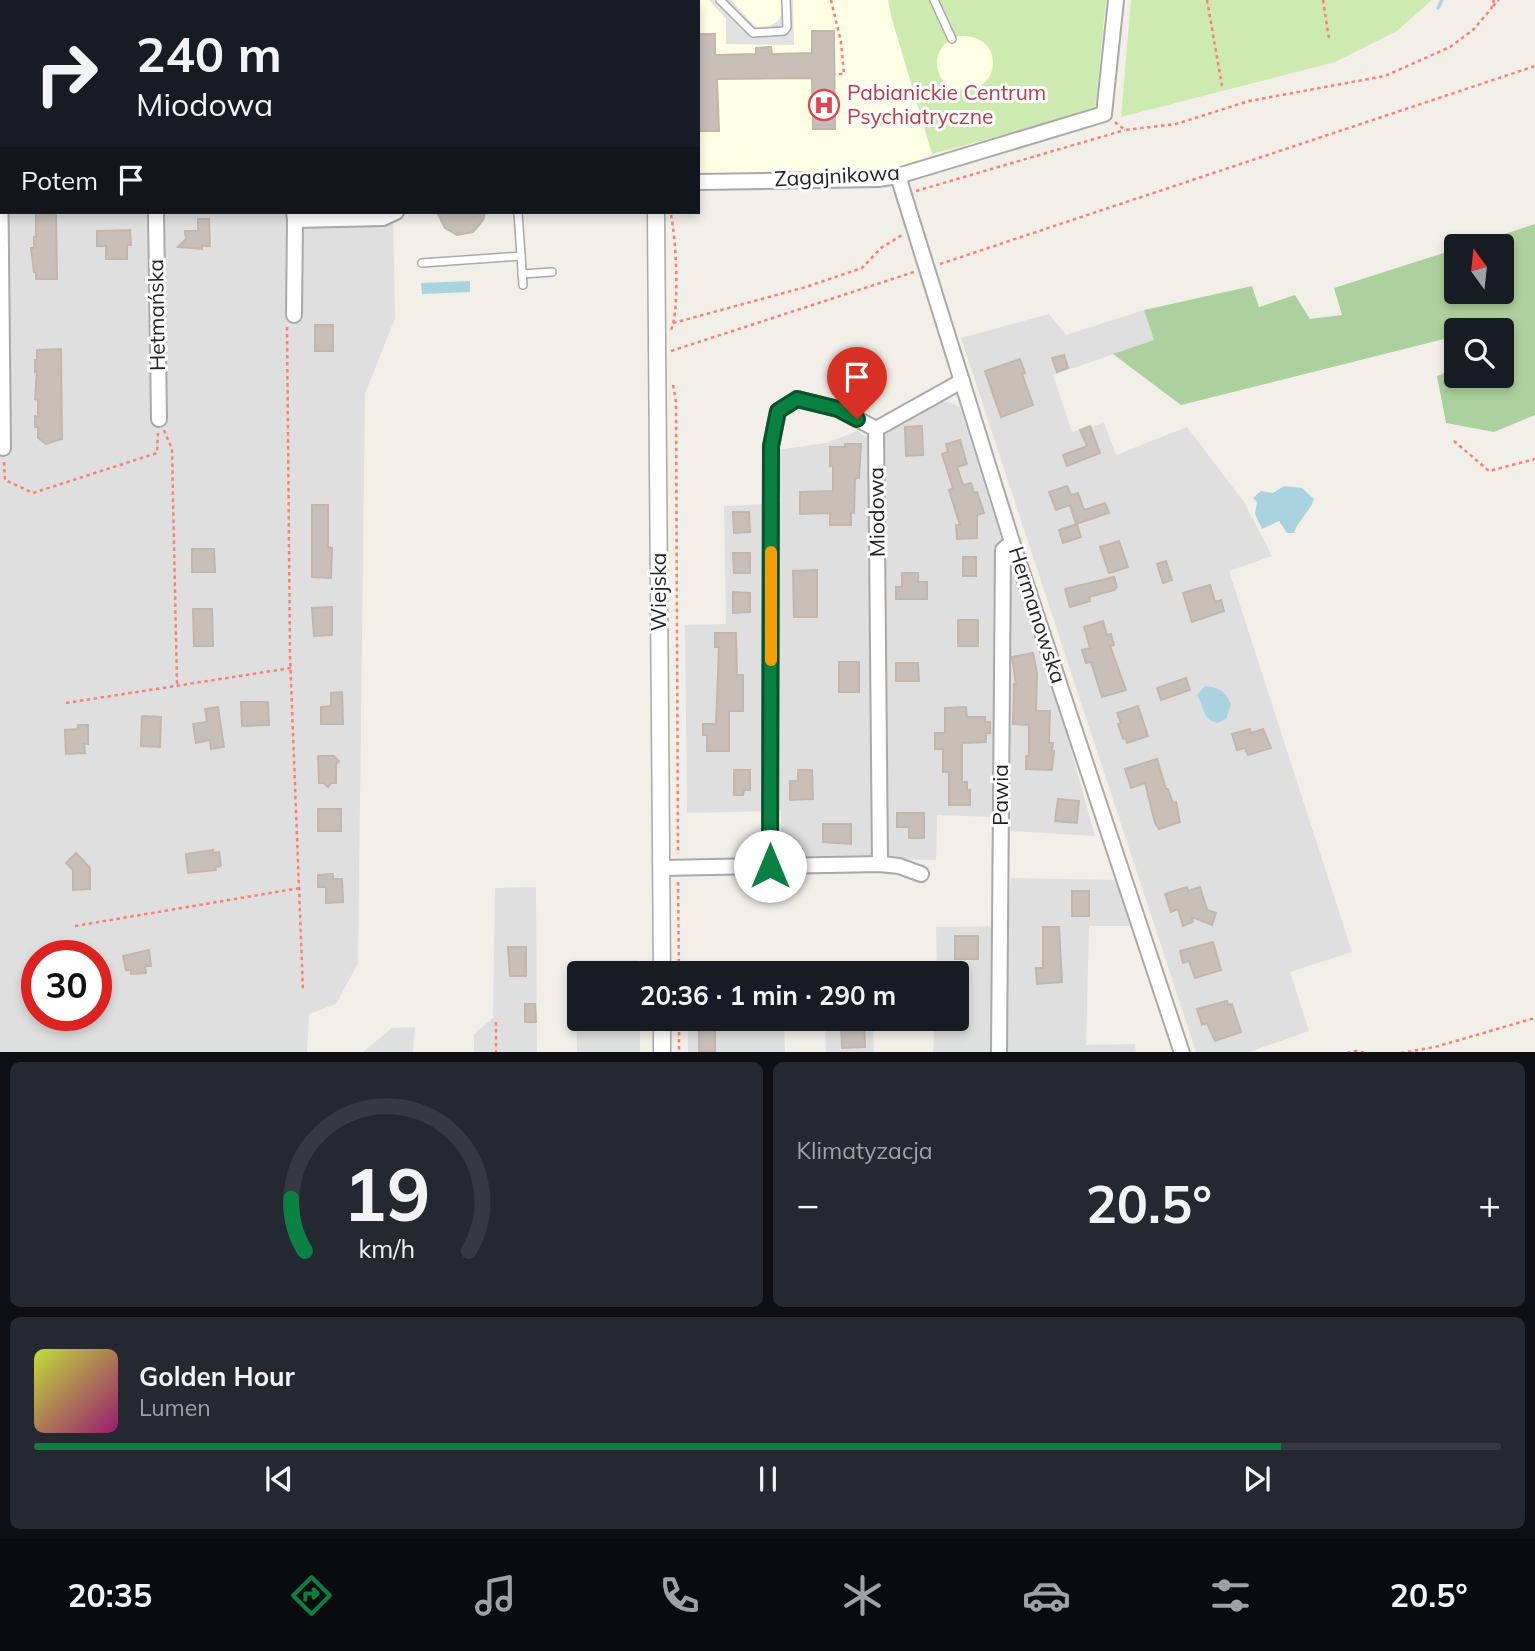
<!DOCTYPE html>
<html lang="pl">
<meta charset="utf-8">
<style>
body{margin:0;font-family:Mulish,sans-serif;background:#242831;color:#f1f3f6;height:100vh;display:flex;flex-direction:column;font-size:26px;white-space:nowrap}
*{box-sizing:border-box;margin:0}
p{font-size:23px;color:#9ea1a6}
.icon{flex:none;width:38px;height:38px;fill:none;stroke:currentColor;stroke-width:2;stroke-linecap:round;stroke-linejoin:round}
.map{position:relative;height:1052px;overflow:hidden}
.sheet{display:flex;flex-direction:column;gap:10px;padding:10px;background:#0d0f14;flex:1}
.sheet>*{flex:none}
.guide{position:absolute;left:0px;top:0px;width:700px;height:214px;box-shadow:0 4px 10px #0003;background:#171b24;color:#f1f3f6;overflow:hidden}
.needle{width:46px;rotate:345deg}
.controls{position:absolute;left:1444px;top:234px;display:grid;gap:14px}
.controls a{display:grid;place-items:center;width:70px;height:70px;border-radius:7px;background:#171b24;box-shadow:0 4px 10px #0003;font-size:35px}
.speed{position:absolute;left:21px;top:940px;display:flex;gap:14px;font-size:35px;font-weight:700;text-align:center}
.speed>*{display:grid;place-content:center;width:91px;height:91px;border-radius:50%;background:#171b24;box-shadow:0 4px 10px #0003;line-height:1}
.speed .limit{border:10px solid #d22;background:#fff;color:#111}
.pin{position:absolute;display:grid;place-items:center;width:60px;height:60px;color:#fff;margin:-72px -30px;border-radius:50% 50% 50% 0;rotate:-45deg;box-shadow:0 0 7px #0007}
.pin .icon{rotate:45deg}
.me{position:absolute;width:77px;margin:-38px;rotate:0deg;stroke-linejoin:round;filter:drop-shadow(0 0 5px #0008)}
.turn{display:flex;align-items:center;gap:24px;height:147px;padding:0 21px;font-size:32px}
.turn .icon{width:91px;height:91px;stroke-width:2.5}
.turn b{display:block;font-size:49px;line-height:60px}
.then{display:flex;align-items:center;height:66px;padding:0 21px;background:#0003;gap:14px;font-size:26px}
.big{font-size:52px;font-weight:700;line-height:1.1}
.sheet .widget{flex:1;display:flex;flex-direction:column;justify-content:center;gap:10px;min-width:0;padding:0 24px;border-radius:10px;background:#242831}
.sheet .dial{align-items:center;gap:0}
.dial svg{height:182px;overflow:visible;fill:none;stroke:#363941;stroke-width:7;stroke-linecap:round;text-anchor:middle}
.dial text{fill:#f1f3f6;stroke:none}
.song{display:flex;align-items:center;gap:21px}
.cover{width:84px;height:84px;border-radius:10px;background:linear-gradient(135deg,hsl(70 70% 55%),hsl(320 70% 35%))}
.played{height:7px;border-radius:4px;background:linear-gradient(90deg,#0b8043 85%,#363941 85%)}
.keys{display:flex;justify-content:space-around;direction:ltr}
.heat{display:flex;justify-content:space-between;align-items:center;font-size:38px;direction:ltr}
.sheet .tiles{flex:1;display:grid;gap:10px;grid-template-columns:1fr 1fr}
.widget:last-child{grid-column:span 2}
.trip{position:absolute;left:567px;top:961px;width:402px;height:70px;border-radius:7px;background:#171b24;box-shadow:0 4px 10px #0003;font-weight:700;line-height:70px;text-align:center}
.tab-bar{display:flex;height:112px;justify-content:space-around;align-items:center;background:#090b0e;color:#9ea1a6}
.tab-bar .icon{width:49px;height:49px}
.tab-bar .current{color:#0b8043}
.tab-bar b{font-size:32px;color:#f1f3f6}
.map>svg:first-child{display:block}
.residential{fill:#e0dfdf;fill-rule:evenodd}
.education{fill:#ffffe5}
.grass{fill:#cdebb0}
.forest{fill:#add19e}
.parking{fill:#e2e2e2}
.water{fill:#aad3df}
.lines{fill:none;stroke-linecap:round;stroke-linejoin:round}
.stream{stroke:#aad3df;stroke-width:3.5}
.building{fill:#c7bfb8;stroke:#c4b6ab;stroke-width:2}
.service-casing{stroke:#a9a9a9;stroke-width:10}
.minor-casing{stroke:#a9a9a9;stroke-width:18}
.tertiary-casing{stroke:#a9a9a9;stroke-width:19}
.path{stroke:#fa8072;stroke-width:2.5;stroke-dasharray:3.5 3.5;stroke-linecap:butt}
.service{stroke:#fff;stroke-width:7}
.minor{stroke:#fff;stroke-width:14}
.tertiary{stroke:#fff;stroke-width:16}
.route-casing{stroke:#07532c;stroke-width:18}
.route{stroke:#0b8043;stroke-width:12}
.slow{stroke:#f59e0b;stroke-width:12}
.labels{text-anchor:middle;stroke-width:6;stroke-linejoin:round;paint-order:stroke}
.health-label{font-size:21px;fill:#be3a42;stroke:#fff;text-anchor:start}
.street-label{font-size:21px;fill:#222;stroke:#fff}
</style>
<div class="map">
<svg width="1535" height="1053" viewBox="0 0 1535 1053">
<rect width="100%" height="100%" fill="#f2efe9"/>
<!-- residential -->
<g class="residential">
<path d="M0,25H2V212H393L395,318L365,394L358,963L336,1004L309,1014L307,1052H0ZM37,956H96V1015H37Z"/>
<path d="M1144,310L1155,340L1053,375L1072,432L1104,423L1116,455L1187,427L1244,502L1272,556L1229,571L1352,952L1290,972L1309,1031L1249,1052H1196L961,338L1049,314L1066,335Z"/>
<path d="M946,401L960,407L1009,564L1064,724L1095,836L1010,831L995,817L937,815L936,860L794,857L781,847V811L687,813L685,625L726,624L724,506L781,503L777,450L826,443L858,431L869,439L886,433L901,416Z"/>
<path d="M1011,878L1116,880L1130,926H1089L1086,1045L1135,1044L1136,1052L933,1053L935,1019L957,1018V973H937L936,927L1006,926Z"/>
<path d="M536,887L537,1052H474V1034L493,1018L495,888Z"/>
<path d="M576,960H639V973H579V1018L640,1019V1052H577Z"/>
<path d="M688,1019H728V1023H784L785,1052L688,1053Z"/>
<path d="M825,1019H873L874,1052H826Z"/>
<path d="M415,1027L413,1052H363L392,1028Z"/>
</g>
<!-- education -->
<path class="education" d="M658,0H1106L1095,111L932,154L891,171L698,174V2Z"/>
<!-- grass -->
<g class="grass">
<path d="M888,0H931L950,40C942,45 937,53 937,63C937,99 992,99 993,63C993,41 972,33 954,37L937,0H1106L1095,111L932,154L891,16Z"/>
<path d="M1131,0H1432L1397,31L1335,62L1121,117Z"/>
</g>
<!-- forest -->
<path class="forest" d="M1535,224V415L1494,432L1446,423L1437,376L1456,369V376H1502V351L1507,349L1502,341V331H1494L1492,327L1478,331H1456V336L1181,405L1113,354L1154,340L1144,310L1252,286L1259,307L1295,295L1310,319L1342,315L1334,288L1456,249V292H1502V247H1464Z"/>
<!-- parking -->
<path class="parking" d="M709,0H731L753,24L758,27L770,26L778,21L781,16L782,0H793L794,45L726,44V19Z"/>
<!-- water -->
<g class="water">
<path d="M470,281V292L422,294L421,283Z"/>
<path d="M1284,486L1302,488L1314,499C1309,513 1299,519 1294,533H1287L1279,521L1262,529L1255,514L1257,502L1253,498L1261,491L1273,493Z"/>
<path d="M1205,686C1219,687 1226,692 1231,704L1226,719L1217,723C1201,718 1205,708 1197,695Z"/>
</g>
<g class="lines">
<!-- stream -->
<path class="stream" d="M1438,8L1442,0"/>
</g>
<!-- building -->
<g class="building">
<path d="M812,31H834L835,129H813L812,78L717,79L719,131H698V34H715V55L756,54V48L771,47L772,54L812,53Z"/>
<path d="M36,212H56L57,279H36V272H34L31,248H34V237H36Z"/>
<path d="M437,212H485L483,220L473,232L457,235L445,228Z"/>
<path d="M198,219H209L210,246H202V249L178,247L186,239L185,231H198Z"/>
<path d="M130,230L131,245H127V259H106V246H97V231Z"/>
<rect x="315" y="325" width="18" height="26"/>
<path d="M61,349L62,439L46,444L38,438V427H35V416H38V400L35,399L37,371L35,372V360H37V350Z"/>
<path d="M1064,355L1068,368L1057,372L1052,358Z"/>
<path d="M1020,359L1025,373L1022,374L1033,405L1001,417L985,371Z"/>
<path d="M922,426L923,455L906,456L905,427Z"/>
<path d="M1090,426L1100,453L1067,466L1063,455L1087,446L1080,430Z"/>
<path d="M960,440L967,464L957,467L963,485L971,483L974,493L977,492L984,513L977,515V538L957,539L956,525H960L949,490L953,488L942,454L948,452L946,444Z"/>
<path d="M845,444H861L859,478H855L854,513H851V525H830V513L800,514V492L833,491V466H830V447H845Z"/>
<path d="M1067,486L1071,495L1078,493L1084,510L1105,503L1109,513L1076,524L1070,505L1056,510L1049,492Z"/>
<path d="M312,505H328V547L332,548L331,578L312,577Z"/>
<path d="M733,512H749L750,532L734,533Z"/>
<path d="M1077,524L1081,537L1063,543L1059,530Z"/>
<path d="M1119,541L1128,567L1109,573L1100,547Z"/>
<path d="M192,549H214L215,572H192Z"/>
<path d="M733,553H750V573H734Z"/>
<rect x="963" y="557" width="13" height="19"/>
<path d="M1166,561L1172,580L1163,583L1157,564Z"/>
<path d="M817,570V617H794L793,571Z"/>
<path d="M902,573H918V582H927V599H896V587H902Z"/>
<path d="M1114,577L1117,587L1114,590L1089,597L1090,601L1070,607L1065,589Z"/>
<path d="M1210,585L1215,602L1221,600L1224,611L1192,622L1183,593Z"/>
<path d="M733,592L750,593V612L733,613Z"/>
<path d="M332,607V635L314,636L312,608Z"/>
<path d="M193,609H212L213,646H194Z"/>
<rect x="958" y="620" width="20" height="26"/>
<path d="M1103,621L1107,635L1111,634L1114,645L1110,646L1126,690L1102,697L1091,662L1086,663L1082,650L1090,648L1084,627Z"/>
<path d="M715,633H736L737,675H743V711H729V751H707V735H703V724H716L719,647H715Z"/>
<path d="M1033,653L1037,673L1036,711H1050L1049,743H1053L1052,751H1054L1052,770L1026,769V756H1029V725L1013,724L1014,684H1016L1012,657Z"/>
<rect x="839" y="662" width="20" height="30"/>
<path d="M896,663H918L919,681H896Z"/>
<path d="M1186,678L1190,690L1161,700L1157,688Z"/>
<path d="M342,692L343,724H321V707L331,706V693Z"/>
<path d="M241,702H268L269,725L242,726Z"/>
<path d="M1138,706L1148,736L1127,743L1126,738L1123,739L1118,724L1121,723L1117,713Z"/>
<path d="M218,707L224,747L211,749L210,740L196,743L193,724L207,722L205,709Z"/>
<path d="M966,707L967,717H985V722H990V733H986V742L962,743V782H967V790H970V805H949V772H943V749H935V733H945V708Z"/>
<path d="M142,716L161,717L160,747L141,746Z"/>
<path d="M78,725H88V744H84L85,753L66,754L65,730L78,729Z"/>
<path d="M1250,729L1251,733L1263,729L1271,748L1248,755L1245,748L1237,750L1232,734Z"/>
<path d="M318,756H334L339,761L336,765V783H331L328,787L324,783H319Z"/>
<path d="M1157,759L1166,789H1168L1173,803L1176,802L1180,822L1159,829L1155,823L1145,783L1131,788L1125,769Z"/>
<path d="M734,770H750V790H744L743,795H734Z"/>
<path d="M798,770H812L813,799L790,800V781H798Z"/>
<path d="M1058,799L1079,801L1077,823L1055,821Z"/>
<rect x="318" y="809" width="23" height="22"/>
<path d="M897,813H924V838H909V827H897Z"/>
<path d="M823,824H851V844L823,842Z"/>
<path d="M213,850V853L219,852L221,866L215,867L216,870L188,873L186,854Z"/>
<path d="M76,853L90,868V889L73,890V870L66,863Z"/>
<path d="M333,874V879H342L343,902L326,903V887H318V875Z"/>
<path d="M1187,887L1188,891L1200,887L1207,910L1216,913L1212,925L1192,917L1193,922L1183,926L1178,909L1171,912L1165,894Z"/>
<rect x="1072" y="891" width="17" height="25"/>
<path d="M1043,927H1059L1062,982L1037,984L1036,968H1043Z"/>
<rect x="955" y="936" width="23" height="23"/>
<path d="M1213,942L1221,970L1195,978L1189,961L1183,963L1180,951Z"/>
<path d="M508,947H526V976H510Z"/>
<path d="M149,950L151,966H145L146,973L131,974V970H126L123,956Z"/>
<path d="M1227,1001L1228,1005L1232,1004L1241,1032L1215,1041L1207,1023L1202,1025L1197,1009Z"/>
<path d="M525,1004H535L536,1022H525Z"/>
<path d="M841,1018H864L865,1047L842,1048Z"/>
<rect x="699" y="1027" width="16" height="24"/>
</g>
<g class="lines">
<!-- service casing -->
<g class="service-casing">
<g id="service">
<path d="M449,0V2"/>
<path d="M720,0L753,33L784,31L787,27L786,0"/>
<path d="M934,0L952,39"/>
<path d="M518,212L523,285"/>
<path d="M422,263L521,256"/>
<path d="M522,274L552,272"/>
</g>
</g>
<!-- minor casing -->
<g class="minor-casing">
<g id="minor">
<path d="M290,0V2"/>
<path d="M400,0V2"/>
<path d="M0,158L3,448"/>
<path d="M898,176L1012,542L1182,1053"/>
<path d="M698,182L878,179L898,176L1104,114L1116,0"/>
<path d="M156,212L159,419"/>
<path d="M294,212L295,220L383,218L396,212"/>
<path d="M294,315L295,220"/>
<path d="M876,429L962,381"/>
<path d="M770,866L771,446L778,411L797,399L838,409L876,429L880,864"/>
<path d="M661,868L880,864L899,866L921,874"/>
<path d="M999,1053L1003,550L1012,542"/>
</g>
</g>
<!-- tertiary casing -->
<g class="tertiary-casing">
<g id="tertiary">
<path d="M649,0L650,2"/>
<path d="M163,2L196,0"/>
<path d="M0,8H2"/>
<path d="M656,212L662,973"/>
<path d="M662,1018V1053"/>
</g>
</g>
<!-- path -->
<g class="path">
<path d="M479,0V2"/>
<path d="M667,0V2"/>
<path d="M831,0L841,42L844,74H835"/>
<path d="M1207,0L1222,86"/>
<path d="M1323,0L1329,39"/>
<path d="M27,1L29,0"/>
<path d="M1493,6L1499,0"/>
<path d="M1115,122L1125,130L1176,124L1249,101L1385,76L1450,47L1473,30L1491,9L1494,0"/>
<path d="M916,191L1125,130"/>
<path d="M671,215C676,238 680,309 671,330"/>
<path d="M940,264L1535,66"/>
<path d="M673,323L806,287L862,268L881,248L902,235"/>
<path d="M287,327L290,656L303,991"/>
<path d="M671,351L914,272"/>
<path d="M673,385L676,402L678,854"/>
<path d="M164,430L172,449L177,684"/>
<path d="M1454,441L1489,471L1535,459"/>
<path d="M4,462L5,480L33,493L157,453L158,433"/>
<path d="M66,703L291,668"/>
<path d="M678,882L679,973"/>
<path d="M75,926L300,888"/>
<path d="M679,1018V1053"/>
<path d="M496,1022V1053"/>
<path d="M1347,1053L1356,1051L1368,1053"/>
<path d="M1401,1053L1435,1047L1535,1018"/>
</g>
<!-- service -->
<use href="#service" class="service"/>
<!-- minor -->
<use href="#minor" class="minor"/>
<!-- tertiary -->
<use href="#tertiary" class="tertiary"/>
</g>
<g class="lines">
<!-- route casing -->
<g class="route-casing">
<path id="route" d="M770,866L771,446L778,411L797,399L838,409L857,419"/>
</g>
<!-- route -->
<use href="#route" class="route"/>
<!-- slow -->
<path class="slow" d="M771,660V552"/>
</g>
<!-- icons -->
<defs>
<g id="hospital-ring" transform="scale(1.575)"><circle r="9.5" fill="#fff" stroke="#e0444e" stroke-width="1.5"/><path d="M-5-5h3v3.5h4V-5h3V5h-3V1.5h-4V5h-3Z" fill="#e0444e"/></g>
</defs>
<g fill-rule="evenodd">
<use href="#hospital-ring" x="824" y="105"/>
</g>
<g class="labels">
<!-- health labels -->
<g class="health-label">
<text x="847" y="100">Pabianickie Centrum<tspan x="847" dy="24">Psychiatryczne</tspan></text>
</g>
<!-- street labels -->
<g class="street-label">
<text transform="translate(837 176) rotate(-3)" y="7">Zagajnikowa</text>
<text transform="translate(157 315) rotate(-91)" y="7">Hetmańska</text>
<text transform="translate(877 512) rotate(-91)" y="7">Miodowa</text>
<text transform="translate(659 592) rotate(-90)" y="7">Wiejska</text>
<text transform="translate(1037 615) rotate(72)" y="7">Hermanowska</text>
<text transform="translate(1001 795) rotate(-90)" y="7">Pawia</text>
</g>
</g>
</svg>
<div class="controls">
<a><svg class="needle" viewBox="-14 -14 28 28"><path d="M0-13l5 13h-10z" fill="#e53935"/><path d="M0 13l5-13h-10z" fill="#9ea1a6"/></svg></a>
<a><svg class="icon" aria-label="search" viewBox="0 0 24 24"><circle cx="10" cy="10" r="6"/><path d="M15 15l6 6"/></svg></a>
</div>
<div class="speed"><div class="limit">30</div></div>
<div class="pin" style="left:857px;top:419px;background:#d93025"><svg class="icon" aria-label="arrive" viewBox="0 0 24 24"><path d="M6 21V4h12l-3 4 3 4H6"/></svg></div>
<svg class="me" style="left:770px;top:866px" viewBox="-20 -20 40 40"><circle r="19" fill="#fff"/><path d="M0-13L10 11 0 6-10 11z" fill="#0b8043"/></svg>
<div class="trip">20:36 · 1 min · 290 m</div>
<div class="guide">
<div class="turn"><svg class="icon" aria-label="right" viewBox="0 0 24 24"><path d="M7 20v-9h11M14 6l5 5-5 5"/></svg><div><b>240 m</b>Miodowa</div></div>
<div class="then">Potem<svg class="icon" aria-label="arrive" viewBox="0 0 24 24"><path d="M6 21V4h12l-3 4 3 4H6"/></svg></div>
</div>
</div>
<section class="sheet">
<div class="tiles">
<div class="widget dial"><svg viewBox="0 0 100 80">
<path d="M14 69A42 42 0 1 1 86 69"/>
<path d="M14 69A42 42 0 0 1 8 46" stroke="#0b8043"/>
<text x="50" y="56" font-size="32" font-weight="700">19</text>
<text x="50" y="72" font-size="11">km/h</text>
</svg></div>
<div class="widget"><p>Klimatyzacja</p>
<div class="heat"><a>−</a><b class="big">20.5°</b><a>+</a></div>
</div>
<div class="widget">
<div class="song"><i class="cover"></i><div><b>Golden Hour</b><p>Lumen</p></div></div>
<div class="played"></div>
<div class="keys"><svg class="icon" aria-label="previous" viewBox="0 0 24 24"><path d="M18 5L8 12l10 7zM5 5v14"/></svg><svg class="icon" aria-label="pause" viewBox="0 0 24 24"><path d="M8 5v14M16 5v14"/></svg><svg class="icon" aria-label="next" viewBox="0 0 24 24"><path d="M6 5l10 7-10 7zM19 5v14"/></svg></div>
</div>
</div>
</section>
<nav class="tab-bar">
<b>20:35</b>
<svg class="icon current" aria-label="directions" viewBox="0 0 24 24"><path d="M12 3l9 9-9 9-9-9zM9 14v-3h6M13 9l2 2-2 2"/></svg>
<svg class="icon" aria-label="music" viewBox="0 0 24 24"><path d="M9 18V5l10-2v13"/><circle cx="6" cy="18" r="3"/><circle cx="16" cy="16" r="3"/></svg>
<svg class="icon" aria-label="phone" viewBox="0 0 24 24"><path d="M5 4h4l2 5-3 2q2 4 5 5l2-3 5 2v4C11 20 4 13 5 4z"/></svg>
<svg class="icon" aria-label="climate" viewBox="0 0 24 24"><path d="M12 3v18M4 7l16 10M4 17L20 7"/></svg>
<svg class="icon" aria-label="car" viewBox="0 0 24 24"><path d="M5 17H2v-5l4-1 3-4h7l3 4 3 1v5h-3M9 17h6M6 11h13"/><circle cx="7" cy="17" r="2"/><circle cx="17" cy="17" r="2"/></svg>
<svg class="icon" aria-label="filters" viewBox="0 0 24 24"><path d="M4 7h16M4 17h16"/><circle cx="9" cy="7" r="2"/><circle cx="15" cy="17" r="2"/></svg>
<b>20.5°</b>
</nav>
